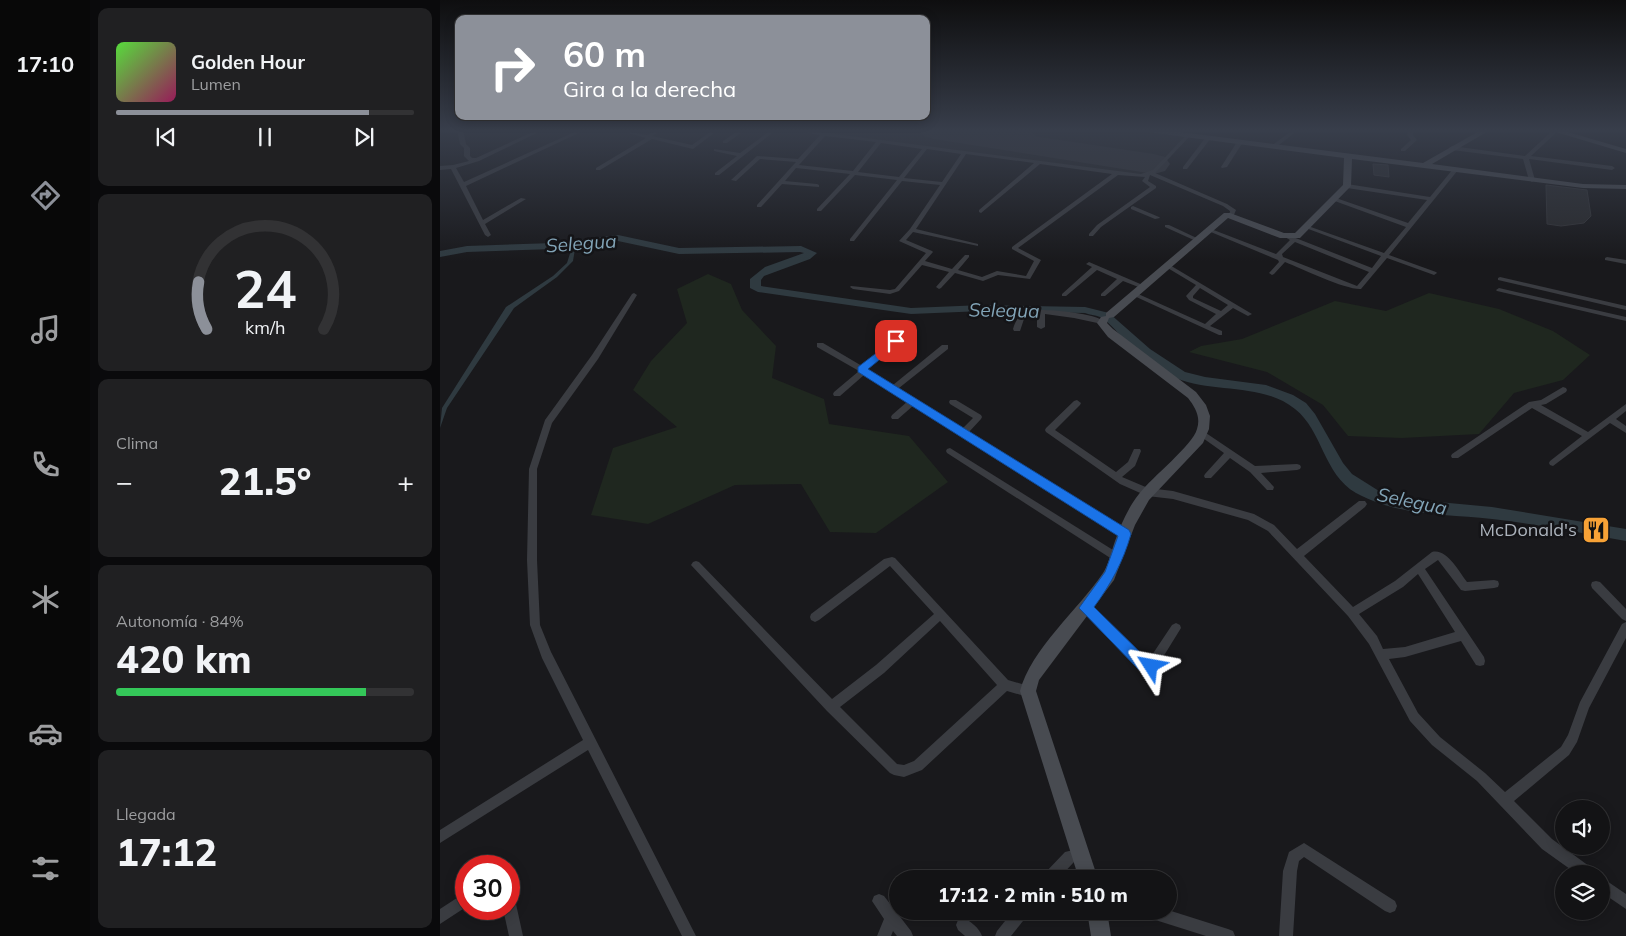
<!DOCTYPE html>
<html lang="es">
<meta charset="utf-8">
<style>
body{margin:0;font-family:Mulish,sans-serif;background:#202022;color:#f1f3f6;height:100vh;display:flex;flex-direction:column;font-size:19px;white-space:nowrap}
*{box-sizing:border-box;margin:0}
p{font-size:16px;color:#9d9ea0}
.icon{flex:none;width:28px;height:28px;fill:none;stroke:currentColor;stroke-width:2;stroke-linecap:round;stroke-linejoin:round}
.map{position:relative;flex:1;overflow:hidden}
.panel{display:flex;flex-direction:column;gap:8px;padding:8px;background:#0a0a0c;width:350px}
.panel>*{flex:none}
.top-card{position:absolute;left:15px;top:15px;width:475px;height:105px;border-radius:10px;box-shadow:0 2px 12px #0003,0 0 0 1px #323234;background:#8c9099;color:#fff;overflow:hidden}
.buttons{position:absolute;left:1115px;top:800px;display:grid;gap:10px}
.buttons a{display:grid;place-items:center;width:55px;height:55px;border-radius:50%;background:#131315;box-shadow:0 2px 12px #0003,0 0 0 1px #323234;font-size:25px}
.speed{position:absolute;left:15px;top:855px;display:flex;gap:10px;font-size:25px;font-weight:700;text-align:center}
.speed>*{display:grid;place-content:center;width:65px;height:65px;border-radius:50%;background:#131315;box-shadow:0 2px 12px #0003,0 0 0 1px #323234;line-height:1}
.speed .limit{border:8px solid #d22;background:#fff;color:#111}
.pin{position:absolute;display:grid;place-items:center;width:42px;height:42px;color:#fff;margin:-21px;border-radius:10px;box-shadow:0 2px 8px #0006}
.me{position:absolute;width:55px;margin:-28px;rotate:304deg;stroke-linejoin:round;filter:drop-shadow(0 0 4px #0008)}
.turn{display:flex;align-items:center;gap:18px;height:105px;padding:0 25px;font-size:22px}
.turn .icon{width:65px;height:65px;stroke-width:2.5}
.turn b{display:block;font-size:35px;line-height:42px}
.big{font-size:38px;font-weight:800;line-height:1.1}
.panel .widget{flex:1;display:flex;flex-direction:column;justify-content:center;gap:8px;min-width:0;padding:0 18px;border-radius:10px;background:#202022}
.panel .dial{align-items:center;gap:0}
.dial svg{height:130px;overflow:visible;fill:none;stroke:#323234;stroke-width:7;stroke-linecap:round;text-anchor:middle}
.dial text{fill:#f1f3f6;stroke:none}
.song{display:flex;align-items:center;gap:15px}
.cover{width:60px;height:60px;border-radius:8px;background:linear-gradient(135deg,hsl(110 70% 55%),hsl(330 70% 35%))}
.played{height:5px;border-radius:2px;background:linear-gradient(90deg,#8c9099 85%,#323234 85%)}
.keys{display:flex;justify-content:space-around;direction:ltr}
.heat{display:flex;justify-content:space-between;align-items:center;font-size:28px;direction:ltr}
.charge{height:8px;border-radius:4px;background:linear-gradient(90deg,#34c759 84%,#323234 0)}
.trip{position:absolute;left:449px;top:870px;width:288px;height:50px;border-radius:25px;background:#131315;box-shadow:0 2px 12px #0003,0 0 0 1px #323234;font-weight:800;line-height:50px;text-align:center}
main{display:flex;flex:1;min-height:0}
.tabs{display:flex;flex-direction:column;width:90px;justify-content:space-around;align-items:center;background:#080808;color:#9d9ea0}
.tabs .icon{width:35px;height:35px}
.tabs .active{color:#8c9099}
.tabs b{font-size:22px;color:#f1f3f6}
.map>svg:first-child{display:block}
.built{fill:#252629}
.green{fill:#1f271f}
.water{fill:#2f3a40}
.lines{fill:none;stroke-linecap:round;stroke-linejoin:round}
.river{fill:#2f3a40;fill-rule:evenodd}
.taxiway{fill:#333439;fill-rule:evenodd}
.runway{fill:#333439;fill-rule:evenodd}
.building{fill:#292a2d;stroke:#333438}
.street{fill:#3a3c41;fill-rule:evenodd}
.secondary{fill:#484b51;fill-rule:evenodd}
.route{fill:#1a73e8;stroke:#114b97}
.labels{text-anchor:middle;stroke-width:5;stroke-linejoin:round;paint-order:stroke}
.poi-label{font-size:18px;fill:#abb2bb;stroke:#141417;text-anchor:end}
.water-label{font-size:19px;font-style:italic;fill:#82a4b7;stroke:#141417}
</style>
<main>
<nav class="tabs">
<b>17:10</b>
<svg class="icon active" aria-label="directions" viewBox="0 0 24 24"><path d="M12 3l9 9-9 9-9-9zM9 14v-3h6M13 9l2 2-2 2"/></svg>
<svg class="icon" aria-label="music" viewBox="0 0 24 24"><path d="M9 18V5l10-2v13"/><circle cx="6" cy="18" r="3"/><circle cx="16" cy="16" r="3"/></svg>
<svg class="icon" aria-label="phone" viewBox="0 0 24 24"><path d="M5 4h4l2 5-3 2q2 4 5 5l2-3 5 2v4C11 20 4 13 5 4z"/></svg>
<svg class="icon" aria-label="climate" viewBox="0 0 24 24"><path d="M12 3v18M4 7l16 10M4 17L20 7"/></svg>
<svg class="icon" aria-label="car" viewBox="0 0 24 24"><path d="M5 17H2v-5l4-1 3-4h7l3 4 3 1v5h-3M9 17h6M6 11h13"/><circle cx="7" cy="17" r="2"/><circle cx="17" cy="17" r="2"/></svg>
<svg class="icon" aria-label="filters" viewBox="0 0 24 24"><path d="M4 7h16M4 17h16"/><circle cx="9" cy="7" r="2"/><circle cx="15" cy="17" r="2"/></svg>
</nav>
<section class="panel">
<div class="widget">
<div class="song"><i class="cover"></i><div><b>Golden Hour</b><p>Lumen</p></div></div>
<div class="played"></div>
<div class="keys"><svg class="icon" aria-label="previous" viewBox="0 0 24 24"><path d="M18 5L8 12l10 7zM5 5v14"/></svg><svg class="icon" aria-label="pause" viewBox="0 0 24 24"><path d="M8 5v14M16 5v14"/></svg><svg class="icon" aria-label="next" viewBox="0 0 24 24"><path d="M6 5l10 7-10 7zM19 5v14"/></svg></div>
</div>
<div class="widget dial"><svg viewBox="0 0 100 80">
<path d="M14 69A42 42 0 1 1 86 69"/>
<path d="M14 69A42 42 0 0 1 9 40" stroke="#8c9099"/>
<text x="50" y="56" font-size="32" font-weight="700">24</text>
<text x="50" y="72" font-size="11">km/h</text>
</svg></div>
<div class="widget"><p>Clima</p>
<div class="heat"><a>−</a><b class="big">21.5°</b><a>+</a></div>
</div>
<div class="widget"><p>Autonomía · 84%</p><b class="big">420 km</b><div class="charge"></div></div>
<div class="widget"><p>Llegada</p><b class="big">17:12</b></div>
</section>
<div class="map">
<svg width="1186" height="936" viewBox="0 0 1186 936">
<rect width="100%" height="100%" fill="#19191c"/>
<!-- built -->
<path class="built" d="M361,130H692L745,137L711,173L705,175Z"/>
<!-- green -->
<g class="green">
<path d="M530,130H555L587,137L589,141L527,132Z"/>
<path d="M268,274L291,284L302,310L336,346L332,378L384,399L389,424L469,436L508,482L436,533L390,532L361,484L295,485L208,524L151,515L173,448L237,427L193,390L211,361L247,323L237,289Z"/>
<path d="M989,293L1059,309L1113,331L1150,355L1123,380L1074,393L1039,434L962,438L908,436L883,405L827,372L749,352L761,346L802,339L895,301L946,311Z"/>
</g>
<!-- water -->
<path class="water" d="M136,243L133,261L117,277L74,308L7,408L0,428L2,408L66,307L113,276L127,263L133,244Z"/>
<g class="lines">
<!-- river -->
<path class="river" d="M178,235L239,248L361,246L377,253L370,259L324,276L321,280V286L471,308L543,305L645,307L669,313L710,349L745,372L765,377L826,385L853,395L866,403L875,414L903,463L912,474L939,491L966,499L1052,507L1186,529V541C1142,533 1097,524 1052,519C1006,514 958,516 916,493C883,474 883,431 855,409C821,382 774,394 736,378C715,368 698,352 682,337C676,331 668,321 660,317C655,315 650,315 645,313L543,311L471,314L318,292L310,288V279L325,267L364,253L360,252L239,254L178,241L114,249L27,252L0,257V251L27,246L114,243Z"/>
<!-- taxiway -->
<g class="taxiway">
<path d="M503,130H525L523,132L503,134Z"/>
<path d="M564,130L590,131L607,146L605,149H597L582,136Z"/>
</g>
<!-- runway -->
<path class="runway" d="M479,130H553L714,154L725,157L730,164L725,171L714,174L494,139L484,136Z"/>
</g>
<!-- building -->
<g class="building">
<path d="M933,164L948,165L949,177L934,175Z"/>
<path d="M1106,185L1147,190L1151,216L1144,223L1121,226L1107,224Z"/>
</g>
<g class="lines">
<!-- street -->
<g class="street">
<path d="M17,130H23L26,144L30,148V156L32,158H36L97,130H103L39,161L16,168L24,182L139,130H145L26,186L43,220L81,198L86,199L45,224L51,235L48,237L45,235L11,169L0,170V166L13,165L29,161L24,156V148L20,144Z"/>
<path d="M178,130C186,130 201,135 207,135C212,134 215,130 222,130L212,136L252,145L273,130H278L253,149L212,139L160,170H156V168L206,138Z"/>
<path d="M299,130H305L287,143H283V141Z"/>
<path d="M331,130H336L279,175H275V173L297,156L274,151V149L300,153Z"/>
<path d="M351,130H365L701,174L713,170L748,133L751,135L750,136L715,173L787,204L796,210L793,217H789L790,211L783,206L710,175L708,181L716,186V188L661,227L653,236H649V234L657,225L710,187L702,181L705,177L678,175L578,248L601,260L590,279L558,275L543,281L515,273L501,288L499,289L496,287L509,272L482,265L459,291L450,294L413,289L410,287L411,286L450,290L455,289L486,253L459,241L470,229L500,185L462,181L414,241H410V239L457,180L415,175L381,211H377V209L410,174L356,168L345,181L377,184L379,185V187L342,184L321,207H317V205L356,162L320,159L296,181L291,180L317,156L358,159L380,135ZM385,136L436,142L413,171L359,165ZM441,143L482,149L459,177L418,172ZM487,149L521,154L502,182L464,178ZM526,154L594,163L539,210V212L541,213L600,164L672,174L572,247V249L594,261L586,276L557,271L542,277L518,270L529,257V255H525L512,269L485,261L493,252L492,251L466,240L473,232L538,246V244L476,229Z"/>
<path d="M853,130H858L835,148H831V146Z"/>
<path d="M968,130H974L973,135L977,140L965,151H961V149L971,140L967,135Z"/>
<path d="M1113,130L1118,131L1091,156L1172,166L1175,168L1172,170L1089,159L1095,180L1092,182L1089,180L1083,159L1012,150L1009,148L1012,146L1085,156Z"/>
<path d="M766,137L771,138L747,169H743V167Z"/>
<path d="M800,140L803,142L787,167L782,168L781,167L797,142Z"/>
<path d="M1013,169L1018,170L949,255L996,272L997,273L994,275L947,258L921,289C906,290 862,269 845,262L834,274L832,275L829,273L839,262L838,260L766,230L771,229L836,254L850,240L845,237L848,235L932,268L941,256L863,227L868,226L944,253L966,227L892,200V198H896L968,223L987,200L907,188L904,186L907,184L990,197ZM855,242L929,272L917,286L843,257L842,254Z"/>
<path d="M693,206L719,217L720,218L715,219L691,209V207Z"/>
<path d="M725,225H729L761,240L756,241L725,227Z"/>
<path d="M1167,257L1186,260V264L1165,260V258Z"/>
<path d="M649,262L705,286L706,287L705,288H701L683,281L665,296H661V294L677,279L657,270L626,296H622V294L652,267L646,264Z"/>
<path d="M728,264L812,314L808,316L793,308L770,326L782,331V335H779L692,295V293H696L765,324L776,314L749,300L746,296L756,285L726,267V265ZM760,288L788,305L781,311L753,298V296Z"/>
<path d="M1060,277L1186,306V310L1058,280V278Z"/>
<path d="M1059,288L1186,317V321L1057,291L1056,290Z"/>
<path d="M194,293L197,295L158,359L112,423L97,469V560L100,625L111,652L256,936H242L148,750L0,843V830L143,740L102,658L90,625L87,560L89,469L105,420L152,355L192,294Z"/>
<path d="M600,310C616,310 653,313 666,322L662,324L634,318L605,314V327L601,329L597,327V314L587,317L584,319L580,331H574L573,329C577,314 585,311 600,310Z"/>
<path d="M453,339H456L460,341L427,370L453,385L502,345H508V349L459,388L523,428L533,418L510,404L509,402L510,400H516L541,415L542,417L541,419L529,432L687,531L689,534L687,537L684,538L681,537L474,405L458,419H452L451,417L452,415L468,401L424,375L400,396H394L393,394L394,392L419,371L377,347V343H383L422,366Z"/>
<path d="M1123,387L1126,388L1127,390L1126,392L1106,404L1101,405L1148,432L1186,404V411L1176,419L1186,426V433L1170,423L1113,466L1110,465L1109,463L1110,461L1142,436L1092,408L1018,458H1012L1011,456L1012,454L1089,402L1101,400Z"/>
<path d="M637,400L641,403L640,405L615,430L676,472L688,462L694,449H700L701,451L695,466L682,477L708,488L733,491L814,514L834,525L857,549L919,501H925L927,504L925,507L864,556L913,607L955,581L992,552C1007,548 1019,572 1027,582L1054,580L1058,581L1059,584L1058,587L1054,588L1025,591L1021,590L998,560L985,569L1044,657L1045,661L1044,665L1040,666L1036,665L1021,641L965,657L949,659L978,713L1000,737L1045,773L1065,792L1121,747L1128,735L1140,702L1182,624L1186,622V638L1149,708L1137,742L1129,755L1074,801L1112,839L1153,869L1154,874H1137L1102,849L1037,781L992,745L970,721L929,644L908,616L828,531L808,520L733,499L707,496L680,484L606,432L605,430L606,428L634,401ZM978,574L1015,632L965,647L943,649L937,636L919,614L963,587Z"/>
<path d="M763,431L815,466L857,464L860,465L861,467L860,469L857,470L821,473L834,487L833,490H827L810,472L790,458L771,478H765L764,476L765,474L784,453L760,436L759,434L760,432Z"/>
<path d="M510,448L681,555L683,558L681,561L678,562L675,561L507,453L506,451L507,449Z"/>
<path d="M452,557L455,558L568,680L592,687L594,691L592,695L588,697L567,691L482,770L464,777L454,775L450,773L387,711L251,565L253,562L256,561L259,562L392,699L436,665L494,614L450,566L379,620L375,622L371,620L370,617L371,614L444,559ZM500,621L557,685L474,761L464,765L457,764L400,707L444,673Z"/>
<path d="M1156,581L1160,582L1186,609V621L1182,619L1152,588L1151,585L1152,582Z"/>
<path d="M646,603L650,605L708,661L732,625L736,623L740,625L741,628L715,670L707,672L703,671L642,611L641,608L642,605Z"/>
<path d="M864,843L955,901L957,906L955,911L950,913L945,911L864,857L859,861L857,871L853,936H839L843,871L849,852Z"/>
<path d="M641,848L646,849L647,854L646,859L634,862L618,879H602L604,874L625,852Z"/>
<path d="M1161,877L1186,894V909L1161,892Z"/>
<path d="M26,892V907L0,924V909Z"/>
<path d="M439,894L444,896L471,931L473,936H457L453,931L451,936H437L444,919L432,901L434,896Z"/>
<path d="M69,897L74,899L76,904L83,936H69L63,909H69Z"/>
<path d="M728,910L788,929L793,931L795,936H766L709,918L704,916L702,911H728Z"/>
<path d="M573,911H589L587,916L571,936H555L557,931Z"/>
<path d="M523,918C531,921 539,928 542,936H525L518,930L516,925L518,920Z"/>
</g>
<!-- secondary -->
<g class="secondary">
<path d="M703,130H725L983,163L1041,130H1050L992,164L1143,184L1186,185V189L1143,188L912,159L911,186L860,238H840L788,218L674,317L669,318L667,323L673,329L756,392L766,405L770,416L769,429L763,443L709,500L695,525L674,580L599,680L596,691L658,879H639L580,691C591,649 638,610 663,573C669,564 671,552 675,541C681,524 688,508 699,494C712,477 753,445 757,429C761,417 755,407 748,398L668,337L657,323L661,317L666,316V313L784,213H790L844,233H855L903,185L904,158L707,132Z"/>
<path d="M1109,130H1121L1186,149V153Z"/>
<path d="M647,911H667L671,936H651Z"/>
</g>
</g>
<!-- sky -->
<linearGradient id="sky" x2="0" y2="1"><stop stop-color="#0e0e0f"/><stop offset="0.5" stop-color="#383e4b"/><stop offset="1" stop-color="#383e4b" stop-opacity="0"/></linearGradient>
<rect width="1186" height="261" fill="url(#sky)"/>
<!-- route -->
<path class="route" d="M456,338L460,341L459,344L428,369L689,530L691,534C683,562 671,584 654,607L707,659L716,661L718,666L716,671L711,673L699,670L639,608L665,572L678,536L418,372V367Z"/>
<!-- icons -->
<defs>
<g id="restaurant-square" transform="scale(1.4375)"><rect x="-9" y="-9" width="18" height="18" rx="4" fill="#f7a236" stroke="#141417"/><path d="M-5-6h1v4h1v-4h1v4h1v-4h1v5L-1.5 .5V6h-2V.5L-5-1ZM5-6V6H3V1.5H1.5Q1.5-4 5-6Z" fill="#111"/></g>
</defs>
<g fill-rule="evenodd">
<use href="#restaurant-square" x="1156" y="530"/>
</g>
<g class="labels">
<!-- poi labels -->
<g class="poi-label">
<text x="1137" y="536">McDonald's</text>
</g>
<!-- water labels -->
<g class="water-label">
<text transform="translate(141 243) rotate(-4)" y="7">Selegua</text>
<text transform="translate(564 310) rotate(1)" y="7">Selegua</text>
<text transform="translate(972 501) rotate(12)" y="7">Selegua</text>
</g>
</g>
</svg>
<div class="buttons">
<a><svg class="icon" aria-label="sound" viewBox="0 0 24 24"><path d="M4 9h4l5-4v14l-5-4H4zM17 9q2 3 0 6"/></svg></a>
<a><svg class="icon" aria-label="layers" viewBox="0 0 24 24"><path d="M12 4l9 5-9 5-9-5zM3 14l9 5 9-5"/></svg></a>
</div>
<div class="speed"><div class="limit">30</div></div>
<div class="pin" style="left:456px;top:341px;background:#d93025"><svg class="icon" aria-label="arrive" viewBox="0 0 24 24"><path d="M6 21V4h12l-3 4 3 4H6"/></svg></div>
<svg class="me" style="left:711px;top:666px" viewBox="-20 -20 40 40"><path d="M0-17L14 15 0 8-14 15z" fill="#1a73e8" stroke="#fff" stroke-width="4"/></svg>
<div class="trip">17:12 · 2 min · 510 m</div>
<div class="top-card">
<div class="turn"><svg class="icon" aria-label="right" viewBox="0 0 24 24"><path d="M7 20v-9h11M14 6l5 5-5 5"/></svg><div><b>60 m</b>Gira a la derecha</div></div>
</div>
</div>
</main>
